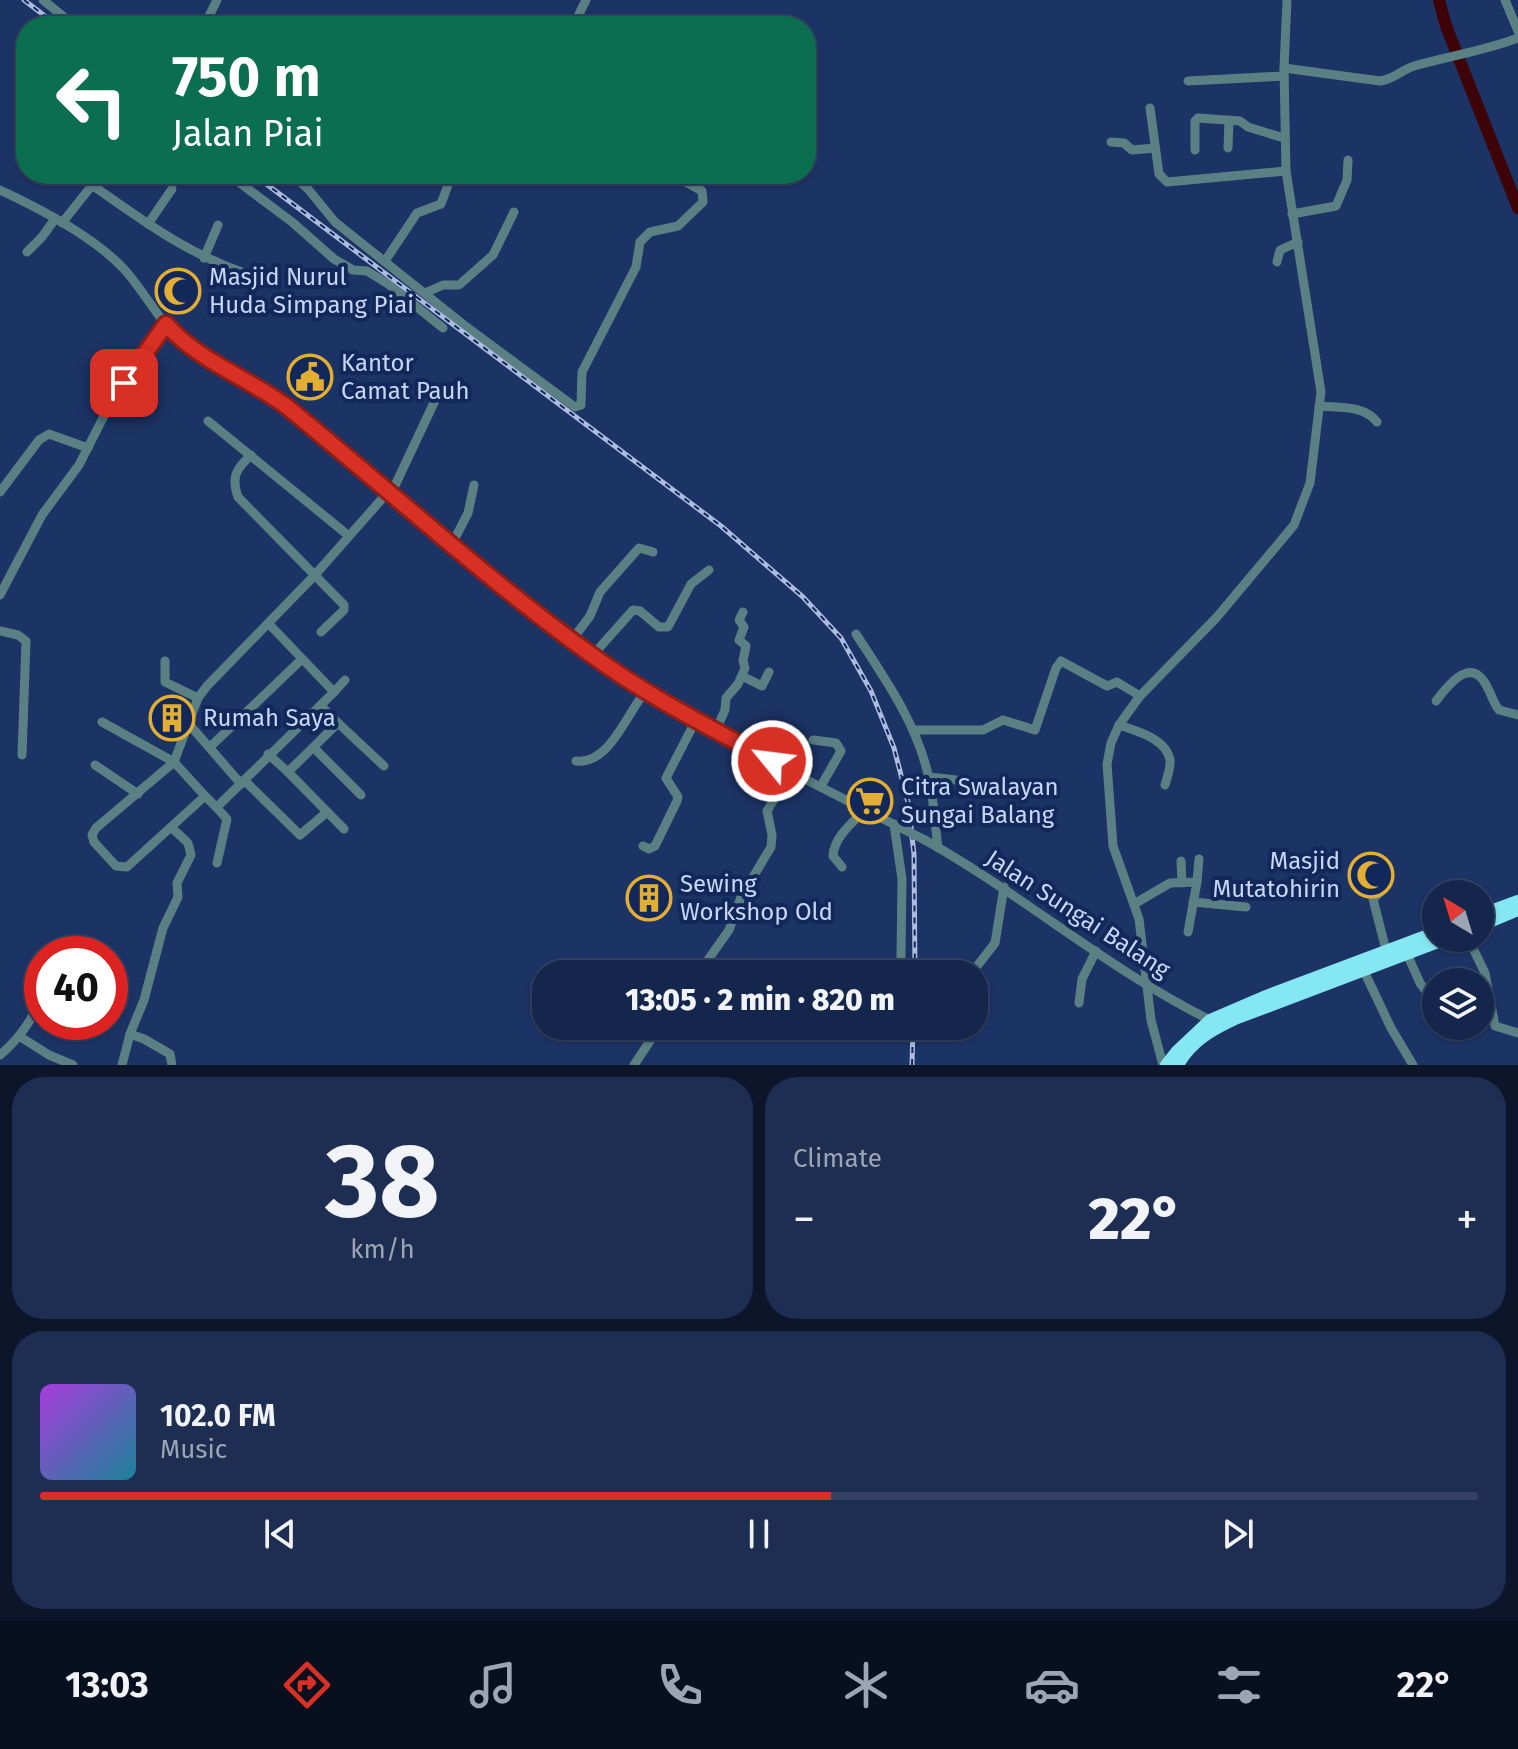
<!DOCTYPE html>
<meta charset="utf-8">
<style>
body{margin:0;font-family:"Fira Sans",sans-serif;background:#1e2e53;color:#f1f3f6;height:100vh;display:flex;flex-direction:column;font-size:30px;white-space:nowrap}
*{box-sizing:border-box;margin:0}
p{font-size:26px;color:#9da5b5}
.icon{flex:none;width:44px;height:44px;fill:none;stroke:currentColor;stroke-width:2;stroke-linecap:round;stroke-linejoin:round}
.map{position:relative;height:1065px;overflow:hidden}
.details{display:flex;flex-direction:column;gap:12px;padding:12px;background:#0c152a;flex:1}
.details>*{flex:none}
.banner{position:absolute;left:16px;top:16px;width:800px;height:168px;border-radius:32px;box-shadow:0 2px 6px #0004,0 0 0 2px #344364;background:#0b6e4f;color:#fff;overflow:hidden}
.needle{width:52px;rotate:322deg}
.tools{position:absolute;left:1422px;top:880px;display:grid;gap:16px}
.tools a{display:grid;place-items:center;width:72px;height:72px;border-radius:50%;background:#15264c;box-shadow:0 2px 6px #0004,0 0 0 2px #344364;font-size:40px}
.speed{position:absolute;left:24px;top:936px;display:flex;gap:16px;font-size:40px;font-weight:700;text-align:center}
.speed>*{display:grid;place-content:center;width:104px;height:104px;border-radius:50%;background:#15264c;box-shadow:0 2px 6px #0004,0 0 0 2px #344364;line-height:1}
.speed .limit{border:12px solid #d22;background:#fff;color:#111}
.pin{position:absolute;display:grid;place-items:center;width:68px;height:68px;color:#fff;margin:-34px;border-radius:16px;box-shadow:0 4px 12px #0006}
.me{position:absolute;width:88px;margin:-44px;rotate:299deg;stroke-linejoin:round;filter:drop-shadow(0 0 6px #0008)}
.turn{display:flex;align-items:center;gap:28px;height:168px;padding:0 24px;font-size:36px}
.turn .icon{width:104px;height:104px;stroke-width:2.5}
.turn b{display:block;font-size:56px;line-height:68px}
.big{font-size:60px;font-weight:800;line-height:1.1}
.details .card{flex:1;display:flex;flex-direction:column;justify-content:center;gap:12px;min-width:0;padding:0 28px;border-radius:32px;background:#1e2e53}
.details .dial{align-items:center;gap:0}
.dial b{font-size:104px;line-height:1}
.song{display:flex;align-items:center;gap:24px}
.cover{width:96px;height:96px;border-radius:12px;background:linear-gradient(135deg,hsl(280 70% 55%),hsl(190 70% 35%))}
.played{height:8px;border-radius:4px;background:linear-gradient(90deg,#d93025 55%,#344364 55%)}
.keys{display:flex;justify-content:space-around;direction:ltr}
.heat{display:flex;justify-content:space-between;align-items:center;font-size:44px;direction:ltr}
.details .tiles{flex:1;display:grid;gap:12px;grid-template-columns:1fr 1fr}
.card:last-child{grid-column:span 2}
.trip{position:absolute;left:532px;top:960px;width:456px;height:80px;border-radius:32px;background:#15264c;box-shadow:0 2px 6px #0004,0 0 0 2px #344364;font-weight:800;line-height:80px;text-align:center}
.tab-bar{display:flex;height:128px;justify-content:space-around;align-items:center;background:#080f1e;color:#9da5b5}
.tab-bar .icon{width:56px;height:56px}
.tab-bar .selected{color:#d93025}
.tab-bar b{font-size:36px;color:#f1f3f6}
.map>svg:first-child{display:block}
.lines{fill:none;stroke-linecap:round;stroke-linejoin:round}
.river{stroke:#3e0307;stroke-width:12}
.minor{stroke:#5b8084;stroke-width:9}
.highway{stroke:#85e7f1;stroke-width:12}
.rail-casing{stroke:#abbcdf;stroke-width:5}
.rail{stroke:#13285a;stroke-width:2;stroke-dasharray:6;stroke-linecap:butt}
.minor-bridge{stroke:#5b8084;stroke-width:9}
.route-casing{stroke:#8d1f18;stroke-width:20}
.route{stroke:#d93025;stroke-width:14}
.labels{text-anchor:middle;stroke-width:8;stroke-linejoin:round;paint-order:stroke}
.poi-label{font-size:24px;fill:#c7d7f7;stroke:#13285a;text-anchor:start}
.street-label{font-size:24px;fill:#c7d7f7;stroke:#13285a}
</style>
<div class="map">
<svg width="1518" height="1065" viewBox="0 0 1518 1065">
<rect width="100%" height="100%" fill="#1c3365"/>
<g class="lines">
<!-- river -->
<path class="river" d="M1439,0L1446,26L1518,208"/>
<!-- minor -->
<g class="minor">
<path d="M43,0L75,26"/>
<path d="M1505,0L1518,31"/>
<path d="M204,26L217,0"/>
<path d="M573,26L586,0"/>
<path d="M1284,68L1380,81C1395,79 1401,70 1414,66C1449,56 1484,51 1518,38"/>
<path d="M1188,81L1284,76"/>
<path d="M1150,108L1159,174L1167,182L1286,171"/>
<path d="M1111,142L1124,143L1132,150L1155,148"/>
<path d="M1228,148L1229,120"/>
<path d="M1195,150V121L1198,118L1240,121L1248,127L1284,138"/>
<path d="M228,174L292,222L334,259L353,270L367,271L388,284L443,328"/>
<path d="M291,174L308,189L335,222L464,325L575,407L581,405L582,372L636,267L640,242L650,232L678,226L703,202L702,191L684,181L679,174"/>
<path d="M92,185C145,222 187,254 250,275"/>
<path d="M0,190C41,209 93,236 124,269C145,292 158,321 182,340C214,366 253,382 286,406C394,493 494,588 608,666C698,728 804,778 901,828"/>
<path d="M1292,214L1336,206L1347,180L1348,160"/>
<path d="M62,223L101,174"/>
<path d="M148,224L172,189"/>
<path d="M27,252L42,237L55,219"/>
<path d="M204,258L218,225"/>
<path d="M385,261L417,213L441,204L452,174"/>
<path d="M1277,262L1280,250L1298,242"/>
<path d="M425,293L443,285H459L493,255L514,212"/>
<path d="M1319,406C1340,408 1364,405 1377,422"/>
<path d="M208,421L349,536"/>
<path d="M251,455C236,469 231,477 238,497L344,605V610L321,632"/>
<path d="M0,492L39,440L49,434L88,448"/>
<path d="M391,494L439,392"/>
<path d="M451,546L468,513L474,485"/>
<path d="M0,595L42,515L79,465L110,404L166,324"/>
<path d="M269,624L334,692L345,680"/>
<path d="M0,631L18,635L26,641L22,755"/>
<path d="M856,634C885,679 918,725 929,779C934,801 935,825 938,848"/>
<path d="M572,640L590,616L600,592L639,548L653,552"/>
<path d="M592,656L633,610L640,611L659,627H668L691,584L709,570"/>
<path d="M165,661V682L198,698"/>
<path d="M742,676L762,686L769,672"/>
<path d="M334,692L219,805L216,807L205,796L127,867L116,866L94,842L92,835L96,828L174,762L198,698L207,686L314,576L388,492"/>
<path d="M1436,701C1446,688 1467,659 1483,680C1490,689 1492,701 1499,710L1518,715"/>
<path d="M321,706L338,723"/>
<path d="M102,722L174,762L205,796"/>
<path d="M188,723L241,784"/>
<path d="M1119,725C1136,731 1166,738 1170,760C1171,767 1167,778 1165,785"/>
<path d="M716,730L725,710L726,698L738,684L745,668L743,661L746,646L739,640L744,627L739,620L743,612"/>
<path d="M913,730H983L1003,720L1035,730L1056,668L1061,661L1107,686L1117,682L1140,696"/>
<path d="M813,740L836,743L841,751L821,786"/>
<path d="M210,747L302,659"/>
<path d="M314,748L361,795"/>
<path d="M268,754L288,772L338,723L384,766"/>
<path d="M576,761C610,765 627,712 646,691"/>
<path d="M95,765L138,794"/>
<path d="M288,772L344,829"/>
<path d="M929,777L965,781L976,788"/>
<path d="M244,780L300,835L327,812"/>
<path d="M216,807L227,819L217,863"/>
<path d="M894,824L902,879L901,957"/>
<path d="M925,840C1023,895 1109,970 1210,1020"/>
<path d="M643,846L649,849L655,846L677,801L678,797L666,778L696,720"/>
<path d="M1181,861L1182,883"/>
<path d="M1381,862L1385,887L1373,899L1386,950"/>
<path d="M842,867L833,856C834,837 853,822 866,809"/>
<path d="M1197,882L1199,859"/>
<path d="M1193,902L1246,907"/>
<path d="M1134,904L1170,883L1197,882L1188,932"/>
<path d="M1468,938L1485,973L1495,1026L1518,1033"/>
<path d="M56,954L58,949"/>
<path d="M1407,954L1420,983L1436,1005"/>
<path d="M1363,969L1391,1028L1413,1065"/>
<path d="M698,974L729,930L741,897L771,847L772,835L767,811L791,771"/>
<path d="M971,974L995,943L1004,887"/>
<path d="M1079,1003L1082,979L1096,951"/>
<path d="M130,1034L144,1039L170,1054L172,1065"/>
<path d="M19,1036L49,1055L73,1065"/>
<path d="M0,1055C19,1039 36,1016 42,992"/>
<path d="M122,1065L130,1034L144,1000L163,928L178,897L177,883L191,855L188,843L171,827"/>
<path d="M634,1065L660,1026"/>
<path d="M1163,1065L1151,1020L1139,919L1113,846L1107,764L1111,743L1119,725L1140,696L1217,617L1294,525L1310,483L1321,392L1286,171L1284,68L1287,0"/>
</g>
<!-- highway -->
<g class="highway">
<path d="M1480,915L1518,901"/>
<path d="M1480,926L1518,910"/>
<path d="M1166,1065L1177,1051L1210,1020L1266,996L1436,932"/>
<path d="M1178,1065C1191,1042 1211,1030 1235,1019L1449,938"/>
</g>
<!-- rail casing -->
<g class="rail-casing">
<g id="rail">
<path d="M24,0L58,26"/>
<path d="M253,174L721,526L803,597L841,638L871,691L894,748L908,802L914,854L915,974"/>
<path d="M912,1065L913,1026"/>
</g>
</g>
<!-- rail -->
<use href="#rail" class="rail"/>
<!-- minor-bridge -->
<path class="minor-bridge" d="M901,828L925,840"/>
</g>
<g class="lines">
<!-- route casing -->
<g class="route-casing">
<path id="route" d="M124,383L166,324C197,360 248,378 286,406C389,490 486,579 593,656C649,697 711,728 772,761"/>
</g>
<!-- route -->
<use href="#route" class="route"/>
</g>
<!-- icons -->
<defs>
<g id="mosque-ring" transform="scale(2.3)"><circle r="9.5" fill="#13285a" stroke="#e3ae34" stroke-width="1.5"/><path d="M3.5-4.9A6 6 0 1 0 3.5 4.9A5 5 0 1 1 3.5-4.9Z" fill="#e3ae34"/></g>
<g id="civic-ring" transform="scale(2.3)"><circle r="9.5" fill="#13285a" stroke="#e3ae34" stroke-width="1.5"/><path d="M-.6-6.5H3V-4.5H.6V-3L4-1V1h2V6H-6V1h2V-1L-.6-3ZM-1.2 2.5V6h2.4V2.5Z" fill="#e3ae34"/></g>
<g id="building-ring" transform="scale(2.3)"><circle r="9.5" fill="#13285a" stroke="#e3ae34" stroke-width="1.5"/><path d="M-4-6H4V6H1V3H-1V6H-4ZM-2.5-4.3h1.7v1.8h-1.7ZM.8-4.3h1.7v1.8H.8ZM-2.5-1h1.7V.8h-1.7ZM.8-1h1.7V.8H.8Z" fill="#e3ae34"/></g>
<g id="supermarket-ring" transform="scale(2.3)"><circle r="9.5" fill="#13285a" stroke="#e3ae34" stroke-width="1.5"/><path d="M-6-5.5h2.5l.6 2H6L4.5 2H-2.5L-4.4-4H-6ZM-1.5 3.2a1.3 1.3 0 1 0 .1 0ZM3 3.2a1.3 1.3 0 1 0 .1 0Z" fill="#e3ae34"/></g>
</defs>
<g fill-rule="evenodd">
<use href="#mosque-ring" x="178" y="291"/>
<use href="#civic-ring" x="310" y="377"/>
<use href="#building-ring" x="172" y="718"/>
<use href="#supermarket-ring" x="870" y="801"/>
<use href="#mosque-ring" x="1371" y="875"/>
<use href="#building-ring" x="649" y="898"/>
</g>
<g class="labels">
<!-- poi labels -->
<g class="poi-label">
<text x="209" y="285">Masjid Nurul<tspan x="209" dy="28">Huda Simpang Piai</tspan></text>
<text x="341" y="371">Kantor<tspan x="341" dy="28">Camat Pauh</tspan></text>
<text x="203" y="726">Rumah Saya</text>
<text x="901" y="795">Citra Swalayan<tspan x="901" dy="28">Sungai Balang</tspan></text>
<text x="1340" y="869" text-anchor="end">Masjid<tspan x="1340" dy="28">Mutatohirin</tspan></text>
<text x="680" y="892">Sewing<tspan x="680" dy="28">Workshop Old</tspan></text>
</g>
<!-- street labels -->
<g class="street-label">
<text transform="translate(1078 914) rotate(33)" y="8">Jalan Sungai Balang</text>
</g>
</g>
</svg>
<div class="tools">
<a><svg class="needle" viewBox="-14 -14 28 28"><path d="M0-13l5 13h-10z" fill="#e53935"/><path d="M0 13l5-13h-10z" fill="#9da5b5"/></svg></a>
<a><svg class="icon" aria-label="layers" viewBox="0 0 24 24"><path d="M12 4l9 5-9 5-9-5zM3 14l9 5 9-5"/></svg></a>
</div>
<div class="speed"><div class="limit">40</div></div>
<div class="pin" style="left:124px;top:383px;background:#d93025"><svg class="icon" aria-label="arrive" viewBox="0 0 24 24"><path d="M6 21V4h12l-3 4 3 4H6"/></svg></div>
<svg class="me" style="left:772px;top:761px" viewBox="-20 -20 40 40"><circle r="17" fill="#d93025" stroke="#fff" stroke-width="3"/><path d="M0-11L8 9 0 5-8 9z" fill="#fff"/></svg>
<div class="trip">13:05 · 2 min · 820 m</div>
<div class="banner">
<div class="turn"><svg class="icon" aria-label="left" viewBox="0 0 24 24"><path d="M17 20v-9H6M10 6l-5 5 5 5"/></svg><div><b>750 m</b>Jalan Piai</div></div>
</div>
</div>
<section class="details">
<div class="tiles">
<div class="card dial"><b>38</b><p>km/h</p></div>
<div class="card"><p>Climate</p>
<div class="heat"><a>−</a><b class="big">22°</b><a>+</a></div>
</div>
<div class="card">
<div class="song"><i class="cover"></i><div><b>102.0 FM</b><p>Music</p></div></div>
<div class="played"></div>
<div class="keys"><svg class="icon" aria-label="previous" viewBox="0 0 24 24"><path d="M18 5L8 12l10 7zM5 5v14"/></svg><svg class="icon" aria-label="pause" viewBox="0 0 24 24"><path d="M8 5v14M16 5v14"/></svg><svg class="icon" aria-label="next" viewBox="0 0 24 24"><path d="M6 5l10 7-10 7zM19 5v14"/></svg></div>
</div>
</div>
</section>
<nav class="tab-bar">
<b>13:03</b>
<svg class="icon selected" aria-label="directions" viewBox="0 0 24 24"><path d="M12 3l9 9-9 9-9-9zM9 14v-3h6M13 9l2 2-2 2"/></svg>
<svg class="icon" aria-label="music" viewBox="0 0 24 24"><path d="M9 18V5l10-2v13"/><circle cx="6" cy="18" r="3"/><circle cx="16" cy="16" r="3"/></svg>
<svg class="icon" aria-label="phone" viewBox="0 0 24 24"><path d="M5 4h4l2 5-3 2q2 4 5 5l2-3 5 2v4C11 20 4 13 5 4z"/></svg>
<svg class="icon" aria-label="climate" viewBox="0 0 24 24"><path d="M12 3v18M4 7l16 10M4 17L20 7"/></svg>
<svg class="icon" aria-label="car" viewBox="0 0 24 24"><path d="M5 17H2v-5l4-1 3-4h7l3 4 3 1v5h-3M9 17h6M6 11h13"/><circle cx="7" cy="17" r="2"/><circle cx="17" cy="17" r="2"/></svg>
<svg class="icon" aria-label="filters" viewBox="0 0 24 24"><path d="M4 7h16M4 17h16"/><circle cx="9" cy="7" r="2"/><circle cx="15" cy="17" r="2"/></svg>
<b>22°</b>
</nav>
